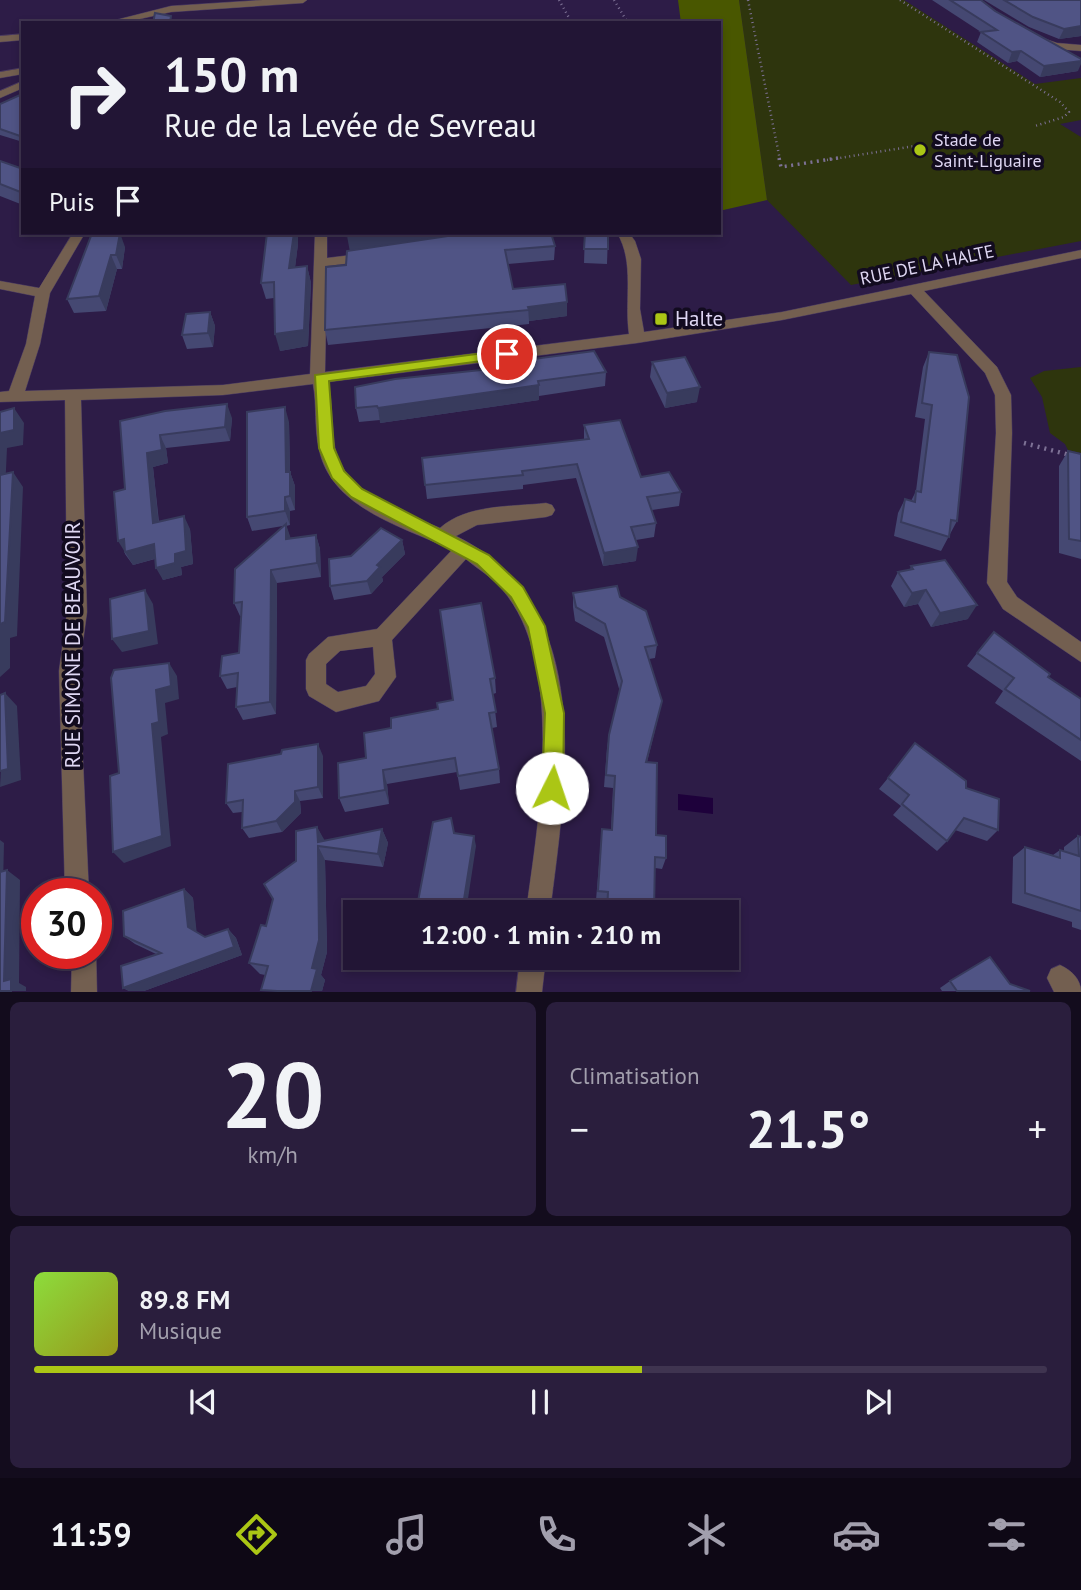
<!DOCTYPE html>
<html lang="fr">
<meta charset="utf-8">
<style>
body{margin:0;font-family:"PT Sans",sans-serif;background:#2a1e3d;color:#f1f3f6;height:100vh;display:flex;flex-direction:column;font-size:26px;white-space:nowrap}
*{box-sizing:border-box;margin:0}
p{font-size:23px;color:#a29fad}
.icon{flex:none;width:38px;height:38px;fill:none;stroke:currentColor;stroke-width:2;stroke-linecap:round;stroke-linejoin:round}
.map{position:relative;height:992px;overflow:hidden}
.panel{display:flex;flex-direction:column;gap:10px;padding:10px;background:#130c1d;flex:1}
.panel>*{flex:none}
.top-card{position:absolute;left:21px;top:21px;width:700px;height:214px;border-radius:0px;box-shadow:0 4px 10px #0003,0 0 0 2px #3f3450;background:#221535;color:#f1f3f6;overflow:hidden}
.speed{position:absolute;left:21px;top:878px;display:flex;gap:14px;font-size:35px;font-weight:700;text-align:center}
.speed>*{display:grid;place-content:center;width:91px;height:91px;border-radius:50%;background:#221535;box-shadow:0 4px 10px #0003,0 0 0 2px #3f3450;line-height:1}
.speed .limit{border:10px solid #d22;background:#fff;color:#111}
.pin{position:absolute;display:grid;place-items:center;width:60px;height:60px;color:#fff;margin:-30px;border:4px solid #fff;border-radius:50%;box-shadow:0 2px 7px #0007}
.me{position:absolute;width:77px;margin:-38px;rotate:4deg;stroke-linejoin:round;filter:drop-shadow(0 0 5px #0008)}
.turn{display:flex;align-items:center;gap:24px;height:147px;padding:0 28px;font-size:32px}
.turn .icon{width:91px;height:91px;stroke-width:2.5}
.turn b{display:block;font-size:49px;line-height:60px}
.then{display:flex;align-items:center;height:66px;padding:0 28px;background:#0003;gap:14px;font-size:26px}
.big{font-size:52px;font-weight:700;line-height:1.1}
.panel .widget{flex:1;display:flex;flex-direction:column;justify-content:center;gap:10px;min-width:0;padding:0 24px;border-radius:10px;background:#2a1e3d}
.panel .dial{align-items:center;gap:0}
.dial b{font-size:91px;line-height:1}
.song{display:flex;align-items:center;gap:21px}
.cover{width:84px;height:84px;border-radius:10px;background:linear-gradient(135deg,hsl(90 70% 55%),hsl(60 70% 35%))}
.played{height:7px;border-radius:4px;background:linear-gradient(90deg,#abc615 60%,#3f3450 60%)}
.keys{display:flex;justify-content:space-around;direction:ltr}
.heat{display:flex;justify-content:space-between;align-items:center;font-size:38px;direction:ltr}
.panel .tiles{flex:1;display:grid;gap:10px;grid-template-columns:1fr 1fr}
.widget:last-child{grid-column:span 2}
.trip{position:absolute;left:343px;top:900px;width:396px;height:70px;border-radius:0px;background:#221535;box-shadow:0 4px 10px #0003,0 0 0 2px #3f3450;font-weight:700;line-height:70px;text-align:center}
.menu{display:flex;height:112px;justify-content:space-around;align-items:center;background:#0e0815;color:#a29fad}
.menu .icon{width:49px;height:49px}
.menu .on{color:#abc615}
.menu b{font-size:32px;color:#f1f3f6}
.map>svg:first-child{display:block}
.green{fill:#2e350d}
.forest{fill:#495700}
.water{fill:#1e013b}
.lines{fill:none;stroke-linecap:round;stroke-linejoin:round}
.minor-casing{stroke:#493a63;stroke-width:1}
.path-far2{stroke:#7d7195;stroke-width:2.5;stroke-dasharray:1 3.5;stroke-linecap:butt}
.path-far1{stroke:#7d7195;stroke-width:3.5;stroke-dasharray:2 4.5;stroke-linecap:butt}
.path{stroke:#7d7195;stroke-width:4.5;stroke-dasharray:2 5;stroke-linecap:butt}
.minor{fill:#735f50;fill-rule:evenodd}
.wall{fill:#454872}
.shaded-wall{fill:#383b5d}
.building{fill:#505485;stroke:#383b5d;stroke-width:2}
.route{fill:#abc615;stroke:#6f810e;stroke-width:2}
.poi-dot{fill:#abc615;stroke:#120b1f;stroke-width:2.5}
.labels{text-anchor:middle;stroke-width:7;stroke-linejoin:round;paint-order:stroke}
.far-poi-label{font-size:18px;fill:#dfd7f3;stroke:#120b1f;text-anchor:start}
.far-street-label{font-size:18px;fill:#dfd7f3;stroke:#120b1f}
.poi-label{font-size:21px;fill:#dfd7f3;stroke:#120b1f;text-anchor:start}
.street-label{font-size:21px;fill:#dfd7f3;stroke:#120b1f}
</style>
<div class="map">
<svg width="1081" height="992" viewBox="0 0 1081 992">
<rect width="100%" height="100%" fill="#2d1c47"/>
<!-- green -->
<g class="green">
<path d="M739,0H904L1035,84L1081,78V120L1060,124L1081,137V241L851,285L767,200Z"/>
<path d="M1081,367V453L1068,450L1065,444L1050,433L1042,397L1030,378L1044,371Z"/>
</g>
<!-- forest -->
<path class="forest" d="M678,0H739L767,200L719,211V23H681Z"/>
<!-- water -->
<path class="water" d="M678,794L713,798V814L678,810Z"/>
<g class="lines">
<!-- minor casing -->
<g class="minor-casing">
<g id="minor">
<path d="M263,0H307L303,3L171,12L122,23H104L171,6Z"/>
<path d="M23,34V40L0,42V36Z"/>
<path d="M1037,36L1057,43L1081,45V51L1056,49L1034,41L1032,39Z"/>
<path d="M23,68V74L0,78V72Z"/>
<path d="M23,81V88L0,98V91Z"/>
<path d="M73,233H85L50,293L40,344L25,391L223,385L310,374L315,233H327V258L368,253L375,257L368,261L327,266L325,372L629,334C624,301 635,262 617,233H629L635,241L641,259L640,309L644,332L782,312L1081,250V258L924,291L997,367L1011,395L1012,433L1007,582L1017,597L1081,642V662L1003,609L987,583L996,433L995,395L985,373L911,294L782,320L637,343L328,382C333,404 331,426 335,448C344,493 402,512 440,528C467,504 511,507 546,503L552,505L555,510L552,515L546,517L477,525L456,536C598,605 566,783 550,912H526C538,822 569,652 495,582C487,574 475,567 466,559L392,640L396,677L379,701L336,712L309,696L306,689V660L309,654L328,637L377,629L452,550C405,527 331,509 319,449C314,428 317,405 313,384L223,395L81,400L87,612L79,671L89,894H65L59,671L67,612L65,400L0,402V392L9,391L26,344L35,296L0,289V281L39,288ZM373,647L375,674L366,686L338,692L326,684V664L340,651Z"/>
<path d="M96,951L97,992H71L72,954H96Z"/>
<path d="M520,957H546L542,992H516Z"/>
<path d="M1060,965C1071,970 1081,979 1081,992H1054L1047,978L1051,969Z"/>
</g>
</g>
<!-- path-far2 -->
<g class="path-far2">
<path d="M559,0L572,23"/>
<path d="M614,0L628,23"/>
<path d="M748,0L780,160"/>
<path d="M900,0L1060,102L1069,112L1064,117L1035,126"/>
<path d="M827,160L921,145"/>
</g>
<!-- path-far1 -->
<path class="path-far1" d="M779,158L781,167L838,158"/>
<!-- path -->
<path class="path" d="M1024,443L1081,458"/>
<!-- minor -->
<use href="#minor" class="minor"/>
</g>
<!-- wall -->
<g class="wall">
<path d="M932,0H981L1078,71L1040,77L1017,61L1008,63L977,42L981,32Z"/>
<path d="M984,0H1081V36L1059,39L1029,27Z"/>
<path d="M23,95V142L0,135V104Z"/>
<path d="M0,161L23,169V205L0,196Z"/>
<path d="M267,233H298V244L295,267L307,266L311,283L308,346L280,351L274,298L266,299L261,283Z"/>
<path d="M585,233H608L607,264L584,263Z"/>
<path d="M91,236L125,247L122,269H117L106,311L74,313L67,299Z"/>
<path d="M555,246L554,260L508,264L513,289L567,302V316L529,321V324L328,345L325,330L350,251Z"/>
<path d="M210,312L215,326L213,347L187,349L182,335Z"/>
<path d="M929,352L957,521L941,551L894,536L898,513L905,499L911,501L916,491L925,419L915,417L923,367Z"/>
<path d="M518,361L606,372L605,386L539,396V400L380,423V420L359,422L356,408L518,366Z"/>
<path d="M652,362L697,402L665,408L650,377Z"/>
<path d="M232,418L230,441L166,448L168,463L153,467L159,522L190,529L193,564L181,567L182,575L163,580L155,559L133,565L125,554V489L120,421Z"/>
<path d="M289,422L290,472L295,486V510L290,511V525L286,526L290,538L316,535L320,549L321,577L277,583L276,714L243,720L236,707L237,687L227,689L220,676L239,653L241,616H240L234,603L283,526L252,531L247,517Z"/>
<path d="M584,425L641,477L681,492L679,506L652,510L656,523L654,537L636,540V561L603,566L576,478L523,485V489L427,499L422,458L584,440Z"/>
<path d="M1068,451L1081,454V559L1059,553V466Z"/>
<path d="M402,540L405,554L382,577L383,581L371,594L334,600L330,586L351,556Z"/>
<path d="M911,566L968,619L931,627L918,604L904,607L891,586L898,572L910,570Z"/>
<path d="M573,593L620,597L657,645L655,658L649,659L659,714L647,762L656,835L666,858L662,869L655,868L654,912H606V902L596,900L602,829L611,830L613,788L604,787L607,748L609,735L620,692L604,637L575,621L573,607Z"/>
<path d="M440,610L495,678L496,693L493,694L497,727L492,728L499,769L500,783L460,790L457,772L387,784L389,804L345,812L339,798L366,758L391,728L438,709L453,700Z"/>
<path d="M977,653L1081,699V761L995,703L1003,691L967,666Z"/>
<path d="M323,756V798L300,801L301,813L282,832L249,838L242,828V812L233,813L226,803Z"/>
<path d="M888,778L966,788L998,830L987,841L955,830L947,841L937,851L893,815L901,806L879,789Z"/>
<path d="M317,827L324,841L382,829L388,843L383,867L325,860L327,952L321,975L325,980L322,991H263L261,990L265,975L260,974L249,963L266,926L296,861Z"/>
<path d="M1078,836L1081,837V930L1072,927V922L1012,903L1013,857L1025,847L1053,855L1060,850L1064,851V847Z"/>
<path d="M184,889L193,898L196,932L205,937L228,929L236,938L242,955L144,991H129L123,988L156,954L135,944L124,936Z"/>
<path d="M603,957H652V962L649,970L603,965Z"/>
<path d="M950,981L1010,984L1030,991H942L940,988Z"/>
</g>
<!-- shaded-wall -->
<g class="shaded-wall">
<path d="M1081,26V36L1059,39L1064,29Z"/>
<path d="M1021,51L1017,61L1008,63L1012,52Z"/>
<path d="M1081,61V64L1078,71L1040,77L1044,66Z"/>
<path d="M120,233L125,247L122,269L116,255Z"/>
<path d="M208,233H224L209,235Z"/>
<path d="M294,233H298V244L293,284L289,268Z"/>
<path d="M369,233H486L350,252L347,236Z"/>
<path d="M111,255L117,269L106,311L99,296Z"/>
<path d="M307,266L311,283L308,346L280,351L275,334Z"/>
<path d="M567,302V316L529,321L528,307Z"/>
<path d="M210,312L215,326L213,347L208,333Z"/>
<path d="M539,385V400L380,423L378,408Z"/>
<path d="M700,387L697,402L665,408L667,393Z"/>
<path d="M227,404L232,418L230,441L225,427Z"/>
<path d="M285,407L289,422L290,472L295,486V510L290,496L286,472Z"/>
<path d="M14,408L24,423L23,445L7,448L5,491L0,484V433Z"/>
<path d="M160,435L166,448L168,463L153,467L160,536L153,523L147,453Z"/>
<path d="M13,472L23,487L17,636L10,638V668L0,677V624Z"/>
<path d="M285,497L290,511V525L285,511Z"/>
<path d="M184,516L190,529L193,564L181,567L182,575L163,580L156,568L175,554Z"/>
<path d="M286,524L291,539H286Z"/>
<path d="M316,535L320,549L321,577L317,563Z"/>
<path d="M124,539L154,544L161,557L133,565L118,541Z"/>
<path d="M402,540L405,554L382,577L383,581L371,594L367,581L377,565Z"/>
<path d="M638,547L636,561L603,566L604,553Z"/>
<path d="M271,570L277,583L276,714L270,702Z"/>
<path d="M145,590L153,604L158,644L122,652L112,639Z"/>
<path d="M926,590L918,604L904,607L912,593Z"/>
<path d="M977,605L968,619L931,627L940,613Z"/>
<path d="M169,663L177,676L179,699L165,703L168,734L161,737L171,846L124,863L113,852L152,724L156,690Z"/>
<path d="M5,693L17,706L21,780L0,787Z"/>
<path d="M318,744L323,756V798L318,787Z"/>
<path d="M383,770L387,784L389,804L385,790Z"/>
<path d="M295,791L300,801L301,813L282,832L276,821Z"/>
<path d="M317,827L325,841L318,842Z"/>
<path d="M382,829L388,843L383,867L378,854Z"/>
<path d="M474,836L476,846L466,912H462Z"/>
<path d="M0,840L4,843L3,886L0,884Z"/>
<path d="M318,846L325,860L327,952L321,975L325,980L322,991H311Z"/>
<path d="M7,870L20,880L19,983L26,987V991H11L4,981Z"/>
<path d="M184,889L193,898L197,935L188,927Z"/>
<path d="M228,929L236,938L242,955L144,991H129L123,988Z"/>
</g>
<!-- building -->
<g class="building">
<path d="M950,0H981L995,11L1081,59V61L1044,66L1021,51L1012,52L981,32L997,30Z"/>
<path d="M1004,0H1081V26L1064,29L1033,17Z"/>
<path d="M155,13L171,16L170,23H153Z"/>
<path d="M20,95H23V137L0,129V104Z"/>
<path d="M0,161L23,169V193L0,184Z"/>
<path d="M120,233L116,255H111L99,296L67,299L91,236Z"/>
<path d="M267,233H294L289,268L307,266L304,330L275,334L274,282L261,283Z"/>
<path d="M348,233H369L347,236Z"/>
<path d="M468,233H551L555,246L505,250L513,289L565,284L567,302L528,307L529,310L325,330L326,267L346,265L347,251Z"/>
<path d="M585,233H608V249H584Z"/>
<path d="M210,312L208,333L182,335L186,314Z"/>
<path d="M594,351L606,372L538,381L539,385L378,408L377,406L356,408L355,387L395,379L519,366L518,361Z"/>
<path d="M929,352L957,355L969,397L957,521L951,520L949,537L901,522L905,499L915,502L916,491L921,492L932,405L922,403Z"/>
<path d="M685,357L700,387L667,393L652,362Z"/>
<path d="M227,404L225,427L160,435L162,450L147,453L153,523L184,516L186,551L175,554V563L156,568L154,544L125,552L124,539L118,541L114,492L125,489L120,421L165,411Z"/>
<path d="M285,407L286,472H290V496L285,497V511L247,517V412Z"/>
<path d="M14,408V430L0,433V412Z"/>
<path d="M620,420L641,477L669,472L681,492L647,497L656,523L631,527L638,547L604,553L577,464L522,471L523,475L425,485L422,458L589,439L584,425Z"/>
<path d="M1068,451L1081,454V541L1069,539Z"/>
<path d="M13,472L5,622L0,624V475Z"/>
<path d="M286,524V539L316,535L317,563L271,570L270,702L236,707L238,673L220,676L222,656L239,653L242,602L234,603L235,569Z"/>
<path d="M381,528L402,540L377,565L380,567L367,581L330,586L329,559L351,556Z"/>
<path d="M945,560L977,605L940,613L926,590L912,593L898,572L913,569L911,566Z"/>
<path d="M617,586L620,597L646,611L657,645L645,647L662,701L646,762L657,763L656,835L666,836V858L655,857L654,912H607L608,892L598,891L602,829L612,830L615,776L606,775L609,735L622,681L605,624L576,607L573,593Z"/>
<path d="M145,590L149,631L112,639L110,599Z"/>
<path d="M481,603L495,678L490,679L496,712L489,713L499,769L458,776L455,758L383,770L385,790L339,798L338,763L366,758L364,733L391,728V718L438,709L437,703L453,700L440,610Z"/>
<path d="M994,632L1050,674L1048,677L1081,699V740L1005,689L1014,678L977,653Z"/>
<path d="M169,663L171,686L156,690L159,722L152,724L162,836L113,852L110,776L119,773L111,678L114,670Z"/>
<path d="M5,693L8,769L0,771V695Z"/>
<path d="M915,743L966,781V788L999,799L998,830L964,818L947,841L902,804L909,795L888,778Z"/>
<path d="M318,744V787L295,791V802L276,821L242,828L243,800L226,803L228,764L281,754L282,750Z"/>
<path d="M451,818L454,833L474,836L462,912H416L433,822Z"/>
<path d="M317,827L318,842L382,829L378,854L318,846L319,940L312,968L317,969L311,991H277L261,990L268,966L249,963L261,925L266,926L273,899L264,884L296,861V831Z"/>
<path d="M1078,836L1081,837V911L1025,893V847L1060,858V850L1079,856Z"/>
<path d="M7,870L4,981L11,979V991H0V872Z"/>
<path d="M184,889L188,927L205,937L228,929L234,947L123,988L121,966L161,953L124,936L123,911Z"/>
<path d="M612,957H652V962Z"/>
<path d="M990,957L1010,984L1030,991H957L950,981Z"/>
</g>
<!-- route -->
<path class="route" d="M507,350L512,351V357L329,381L334,448L344,471L362,489L489,555L523,587L545,626L564,713L563,788L560,795L552,798L545,795L542,788L545,713L528,627L511,597L477,564L351,497L332,478L319,448L315,375Z"/>
<!-- markers -->
<g class="poi-dot">
<circle cx="920" cy="150" r="7"/>
<rect x="654" y="312" width="14" height="14" rx="3.5"/>
</g>
<g class="labels">
<!-- far-poi labels -->
<g class="far-poi-label">
<text x="934" y="146">Stade de<tspan x="934" dy="21">Saint-Liguaire</tspan></text>
</g>
<!-- far-street labels -->
<g class="far-street-label">
<text transform="translate(927 265) rotate(-12)" y="6">RUE DE LA HALTE</text>
</g>
<!-- poi labels -->
<g class="poi-label">
<text x="675" y="326">Halte</text>
</g>
<!-- street labels -->
<g class="street-label">
<text transform="translate(73 645) rotate(-90)" y="7">RUE SIMONE DE BEAUVOIR</text>
</g>
</g>
</svg>
<div class="speed"><div class="limit">30</div></div>
<div class="pin" style="left:507px;top:354px;background:#d93025"><svg class="icon" aria-label="arrive" viewBox="0 0 24 24"><path d="M6 21V4h12l-3 4 3 4H6"/></svg></div>
<svg class="me" style="left:552px;top:788px" viewBox="-20 -20 40 40"><circle r="19" fill="#fff"/><path d="M0-13L10 11 0 6-10 11z" fill="#abc615"/></svg>
<div class="trip">12:00 · 1 min · 210 m</div>
<div class="top-card">
<div class="turn"><svg class="icon" aria-label="right" viewBox="0 0 24 24"><path d="M7 20v-9h11M14 6l5 5-5 5"/></svg><div><b>150 m</b>Rue de la Levée de Sevreau</div></div>
<div class="then">Puis<svg class="icon" aria-label="arrive" viewBox="0 0 24 24"><path d="M6 21V4h12l-3 4 3 4H6"/></svg></div>
</div>
</div>
<section class="panel">
<div class="tiles">
<div class="widget dial"><b>20</b><p>km/h</p></div>
<div class="widget"><p>Climatisation</p>
<div class="heat"><a>−</a><b class="big">21.5°</b><a>+</a></div>
</div>
<div class="widget">
<div class="song"><i class="cover"></i><div><b>89.8 FM</b><p>Musique</p></div></div>
<div class="played"></div>
<div class="keys"><svg class="icon" aria-label="previous" viewBox="0 0 24 24"><path d="M18 5L8 12l10 7zM5 5v14"/></svg><svg class="icon" aria-label="pause" viewBox="0 0 24 24"><path d="M8 5v14M16 5v14"/></svg><svg class="icon" aria-label="next" viewBox="0 0 24 24"><path d="M6 5l10 7-10 7zM19 5v14"/></svg></div>
</div>
</div>
</section>
<nav class="menu">
<b>11:59</b>
<svg class="icon on" aria-label="directions" viewBox="0 0 24 24"><path d="M12 3l9 9-9 9-9-9zM9 14v-3h6M13 9l2 2-2 2"/></svg>
<svg class="icon" aria-label="music" viewBox="0 0 24 24"><path d="M9 18V5l10-2v13"/><circle cx="6" cy="18" r="3"/><circle cx="16" cy="16" r="3"/></svg>
<svg class="icon" aria-label="phone" viewBox="0 0 24 24"><path d="M5 4h4l2 5-3 2q2 4 5 5l2-3 5 2v4C11 20 4 13 5 4z"/></svg>
<svg class="icon" aria-label="climate" viewBox="0 0 24 24"><path d="M12 3v18M4 7l16 10M4 17L20 7"/></svg>
<svg class="icon" aria-label="car" viewBox="0 0 24 24"><path d="M5 17H2v-5l4-1 3-4h7l3 4 3 1v5h-3M9 17h6M6 11h13"/><circle cx="7" cy="17" r="2"/><circle cx="17" cy="17" r="2"/></svg>
<svg class="icon" aria-label="filters" viewBox="0 0 24 24"><path d="M4 7h16M4 17h16"/><circle cx="9" cy="7" r="2"/><circle cx="15" cy="17" r="2"/></svg>
</nav>
